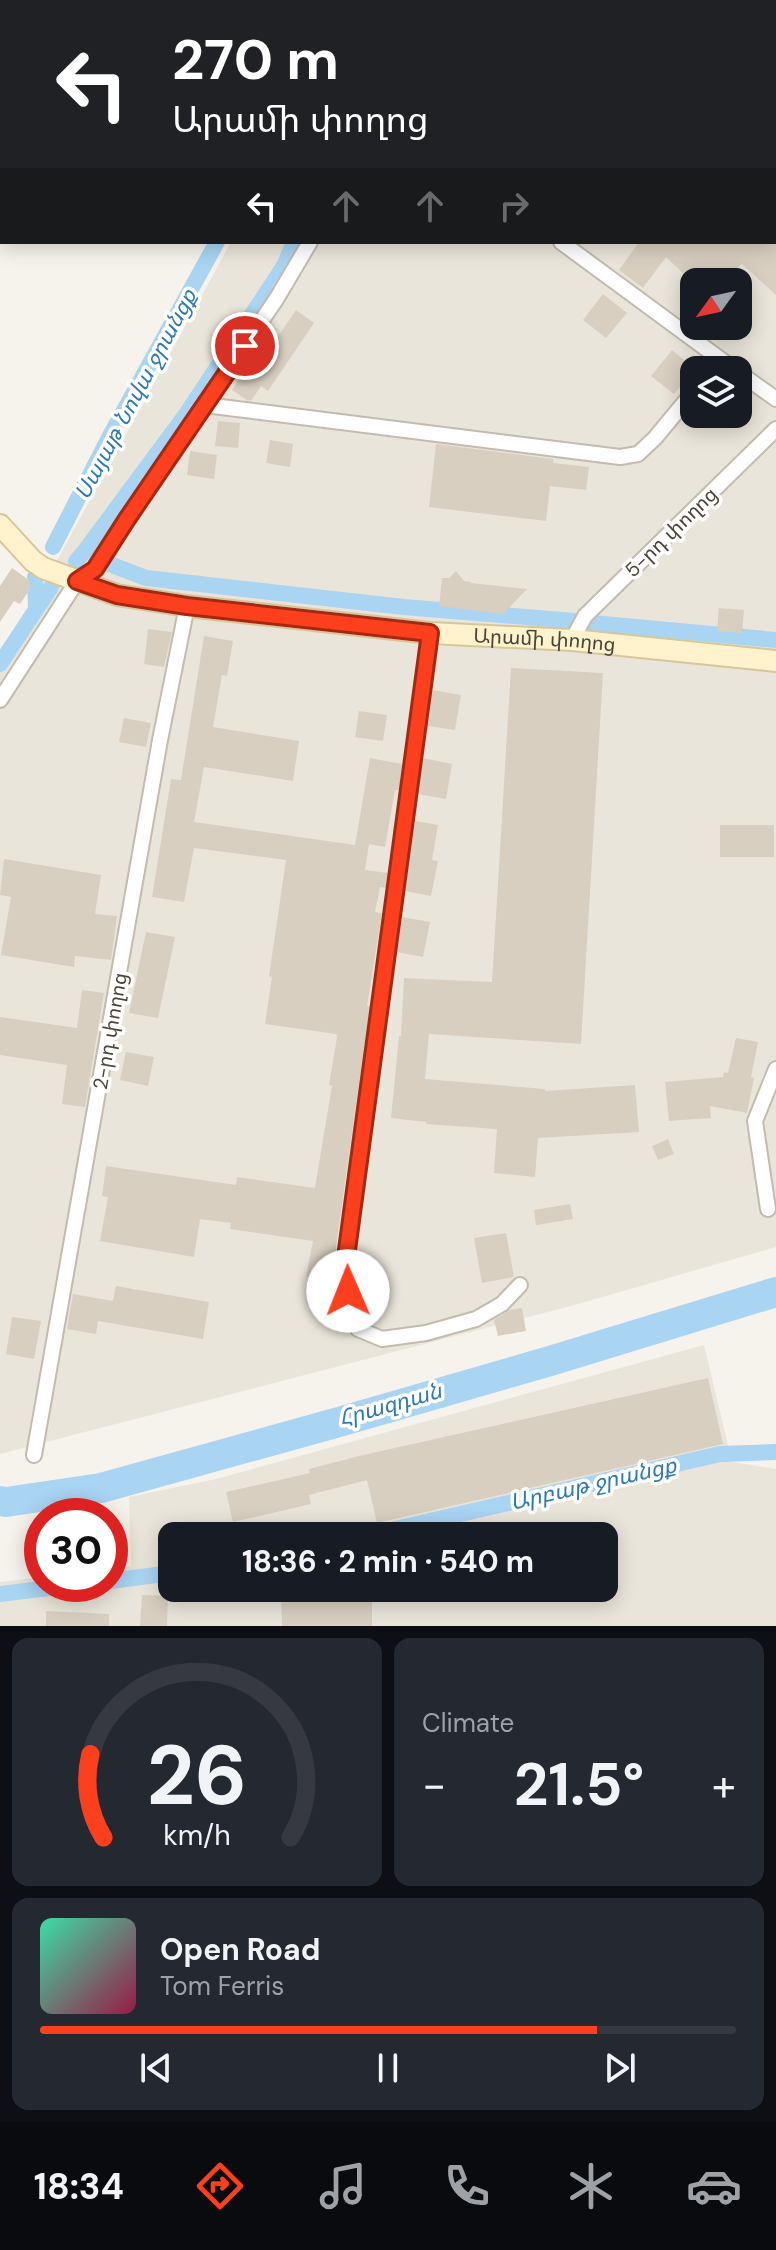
<!DOCTYPE html>
<meta charset="utf-8">
<style>
body{margin:0;font-family:"DM Sans","Noto Sans Armenian",sans-serif;background:#242831;color:#f1f3f6;height:100vh;display:flex;flex-direction:column;font-size:30px;white-space:nowrap}
*{box-sizing:border-box;margin:0}
p{font-size:26px;color:#9ea1a6}
.icon{flex:none;width:44px;height:44px;fill:none;stroke:currentColor;stroke-width:2;stroke-linecap:round;stroke-linejoin:round}
.map{position:relative;height:1626px;overflow:hidden}
.panel{display:flex;flex-direction:column;gap:12px;padding:12px;background:#0d0f14;flex:1}
.panel>*{flex:none}
.top-card{position:absolute;left:0px;top:0px;width:776px;height:244px;box-shadow:0 4px 20px #0003;background:#202124;color:#fff;overflow:hidden}
.needle{width:52px;rotate:237deg}
.tools{position:absolute;left:680px;top:268px;display:grid;gap:16px}
.tools a{display:grid;place-items:center;width:72px;height:72px;border-radius:16px;background:#171b24;box-shadow:0 4px 20px #0003;font-size:40px}
.speed{position:absolute;left:24px;top:1498px;display:flex;gap:16px;font-size:40px;font-weight:700;text-align:center}
.speed>*{display:grid;place-content:center;width:104px;height:104px;border-radius:50%;background:#171b24;box-shadow:0 4px 20px #0003;line-height:1}
.speed .limit{border:12px solid #d22;background:#fff;color:#111}
.pin{position:absolute;display:grid;place-items:center;width:68px;height:68px;color:#fff;margin:-34px;border:4px solid #fff;border-radius:50%;box-shadow:0 2px 8px #0007}
.me{position:absolute;width:88px;margin:-44px;rotate:359deg;stroke-linejoin:round;filter:drop-shadow(0 0 6px #0008)}
.turn{display:flex;align-items:center;gap:28px;height:168px;padding:0 40px;font-size:36px}
.turn .icon{width:104px;height:104px;stroke-width:2.5}
.turn b{display:block;font-size:56px;line-height:68px}
.lanes{display:flex;align-items:center;height:76px;padding:0 40px;background:#0003;justify-content:center;gap:40px;direction:ltr}
.lanes .off{opacity:.35}
.big{font-size:60px;font-weight:700;line-height:1.1}
.panel .tile{flex:1;display:flex;flex-direction:column;justify-content:center;gap:12px;min-width:0;padding:0 28px;border-radius:16px;background:#242831}
.panel .dial{align-items:center;gap:0}
.dial svg{height:208px;overflow:visible;fill:none;stroke:#363941;stroke-width:7;stroke-linecap:round;text-anchor:middle}
.dial text{fill:#f1f3f6;stroke:none}
.song{display:flex;align-items:center;gap:24px}
.cover{width:96px;height:96px;border-radius:12px;background:linear-gradient(135deg,hsl(160 70% 55%),hsl(340 70% 35%))}
.played{height:8px;border-radius:4px;background:linear-gradient(90deg,#fc3f1d 80%,#363941 80%)}
.keys{display:flex;justify-content:space-around;direction:ltr}
.heat{display:flex;justify-content:space-between;align-items:center;font-size:44px;direction:ltr}
.panel .tiles{flex:1;display:grid;gap:12px;grid-template-columns:1fr 1fr}
.tile:last-child{grid-column:span 2}
.trip{position:absolute;left:158px;top:1522px;width:460px;height:80px;border-radius:16px;background:#171b24;box-shadow:0 4px 20px #0003;font-weight:700;line-height:80px;text-align:center}
.dock{display:flex;height:128px;justify-content:space-around;align-items:center;background:#090b0e;color:#9ea1a6}
.dock .icon{width:56px;height:56px}
.dock .current{color:#fc3f1d}
.dock b{font-size:36px;color:#f1f3f6}
.map>svg:first-child{display:block}
.residential{fill:#eae5da;fill-rule:evenodd}
.lines{fill:none;stroke-linecap:round;stroke-linejoin:round}
.canal{stroke:#a9d4f2;stroke-width:16}
.river{stroke:#a9d4f2;stroke-width:30}
.building{fill:#d8cfc1}
.minor-casing{stroke:#c2bbae;stroke-width:18}
.secondary-casing{stroke:#d6c79b;stroke-width:24}
.minor{stroke:#fff;stroke-width:14}
.secondary{stroke:#fff3cd;stroke-width:20}
.route-casing{stroke:#a42913;stroke-width:20}
.route{stroke:#fc3f1d;stroke-width:14}
.labels{text-anchor:middle;stroke-width:7;stroke-linejoin:round;paint-order:stroke}
.street-label{font-size:20px;fill:#4b4439;stroke:#fff}
.water-label{font-size:22px;font-style:italic;fill:#2e7ab2;stroke:#fff}
</style>
<div class="map">
<svg width="776" height="1626" viewBox="0 0 776 1626">
<rect width="100%" height="100%" fill="#f6f3ec"/>
<!-- residential -->
<g class="residential">
<path d="M342,0H776V1247L571,1306L0,1454V656L60,555L231,242H774V2H341ZM694,282H738V326H694ZM694,370H738V414H694Z"/>
<path d="M704,1345L732,1462L776,1469V1626H0V1582L42,1577V1584H110V1569L131,1566L129,1497L216,1479ZM172,1536H604V1588H172Z"/>
</g>
<g class="lines">
<!-- canal -->
<g class="canal">
<path d="M300,2L301,0"/>
<path d="M367,2L368,0"/>
<path d="M53,547L112,432L217,242"/>
<path d="M76,561L84,552L187,413L284,266L294,242"/>
<path d="M104,562L146,578L404,607L574,621"/>
<path d="M35,577L36,608"/>
<path d="M592,623L776,640"/>
<path d="M0,664L51,587"/>
<path d="M365,1536L720,1454L776,1452"/>
<path d="M110,1581L172,1573"/>
<path d="M0,1594L81,1584"/>
</g>
<!-- river -->
<path class="river" d="M0,1501L6,1502L101,1488L339,1422L550,1361L776,1292"/>
</g>
<!-- building -->
<g class="building">
<path d="M639,242H776V295L742,264L719,282H692L666,257L643,288L619,270Z"/>
<path d="M603,294L627,313L606,338L583,320Z"/>
<path d="M296,310L314,323L268,391L261,386L251,401L247,400L232,390L242,374L249,379Z"/>
<path d="M672,350L695,369L674,394L651,376Z"/>
<path d="M218,421L240,423L238,448L215,446Z"/>
<path d="M270,440L293,444L290,467L266,463Z"/>
<path d="M436,444L553,459V463L589,467L586,490L550,486L546,521L429,507Z"/>
<path d="M190,451L217,455L214,479L187,475Z"/>
<path d="M12,568L30,581V589L20,604L14,601L0,622V586Z"/>
<path d="M456,571L464,581L471,582V583L527,589L503,614L439,606L442,578H449Z"/>
<path d="M719,608L744,610L742,633L717,631Z"/>
<path d="M148,629L172,632L164,667L144,664Z"/>
<path d="M204,636L233,641L227,676L222,675L213,727L299,741L293,781L204,767L194,822L355,845L370,758L402,764L399,790H395L385,847L369,844L365,870L388,873L386,888L380,887L375,912L382,913L367,1006H370L336,1246L338,1271L336,1282L306,1277L313,1241L230,1229L231,1223L200,1219L194,1257L100,1241L108,1197L102,1196L106,1166L236,1185L237,1177L315,1188L324,1133L332,1086L329,1085L337,1037L336,1034L265,1024L272,977L269,976L286,860L194,848L184,902L152,897L171,779L181,780Z"/>
<path d="M511,668L603,673L581,1044L429,1034L425,1079L545,1089V1091L635,1085L639,1132L538,1138L535,1177L494,1173L497,1129L426,1124V1122L391,1118L399,1036H401L404,978L492,982Z"/>
<path d="M432,690L461,695L455,730L428,726Z"/>
<path d="M359,711L387,715L383,741L355,737Z"/>
<path d="M124,718L151,723L146,747L119,742Z"/>
<path d="M423,758L452,764L446,799L418,794Z"/>
<path d="M415,821L438,825L432,860L438,861L431,896L405,891Z"/>
<rect x="720" y="825" width="54" height="32"/>
<path d="M4,859L101,875L95,914L117,916L111,960L75,956L74,967L1,955L11,897L0,895Z"/>
<path d="M402,917L430,922L423,957L397,952Z"/>
<path d="M146,932L175,937L158,1018L129,1013Z"/>
<path d="M82,990L104,993L85,1107L62,1104L67,1065L0,1055V1017L77,1028Z"/>
<path d="M736,1038L758,1042L751,1077L754,1078L747,1113L710,1106L711,1118L669,1121L665,1082L723,1077L724,1072L728,1073Z"/>
<path d="M126,1052L154,1057L148,1086L120,1080Z"/>
<path d="M668,1139L674,1154L658,1160L652,1146Z"/>
<path d="M570,1204L573,1219L536,1225L534,1210Z"/>
<path d="M506,1233L514,1277L482,1283L474,1238Z"/>
<path d="M116,1286L209,1302L203,1339L98,1321L96,1334L67,1329L73,1294L113,1301Z"/>
<path d="M522,1308L526,1331L498,1336L494,1320L510,1310Z"/>
<path d="M12,1317L41,1321L34,1359L6,1354Z"/>
<path d="M708,1378L723,1444L377,1523L367,1480L309,1495L311,1504L233,1522L226,1492L310,1473L309,1469L359,1456Z"/>
<path d="M281,1588H372V1626H282Z"/>
<path d="M142,1595L168,1596L167,1626H140Z"/>
<path d="M46,1611L109,1614V1626H46Z"/>
</g>
<g class="lines">
<!-- minor casing -->
<g class="minor-casing">
<g id="minor">
<path d="M443,2L445,0"/>
<path d="M774,51L776,49"/>
<path d="M561,242L735,370"/>
<path d="M738,372L776,399"/>
<path d="M205,405L620,457L638,454L655,438L694,391"/>
<path d="M430,633L347,1250L348,1291L358,1329L382,1339L426,1333L476,1319L502,1304L520,1285"/>
<path d="M572,640L585,616L776,429"/>
<path d="M0,700L77,581L95,569L127,519L277,298L310,242"/>
<path d="M768,1209L755,1121L776,1069"/>
<path d="M34,1455L160,740L187,606"/>
</g>
</g>
<!-- secondary casing -->
<g class="secondary-casing">
<g id="secondary">
<path id="s1" d="M0,525L33,561L43,568L117,595L187,606L430,633L572,640L776,661"/>
</g>
</g>
<!-- minor -->
<use href="#minor" class="minor"/>
<!-- secondary -->
<use href="#secondary" class="secondary"/>
</g>
<g class="lines">
<!-- route casing -->
<g class="route-casing">
<path id="route" d="M245,346L127,519L95,569L77,581L117,595L187,606L430,633L347,1250L348,1291"/>
</g>
<!-- route -->
<use href="#route" class="route"/>
</g>
<g class="labels">
<!-- street labels -->
<g class="street-label">
<text transform="translate(671 532) rotate(-44)" y="7">5-րդ փողոց</text>
<text dy="7" stroke="none"><textPath href="#s1" startOffset="570">Արամի փողոց</textPath></text>
<text transform="translate(110 1031) rotate(-80)" y="7">2-րդ փողոց</text>
</g>
<!-- water labels -->
<g class="water-label">
<text transform="translate(135 394) rotate(-62)" y="8">Սայաթ Նովա ջրանցք</text>
<text transform="translate(390 1404) rotate(-16)" y="8">Հրազդան</text>
<text transform="translate(593 1483) rotate(-13)" y="8">Արբաթ ջրանցք</text>
</g>
</g>
</svg>
<div class="tools">
<a><svg class="needle" viewBox="-14 -14 28 28"><path d="M0-13l5 13h-10z" fill="#e53935"/><path d="M0 13l5-13h-10z" fill="#9ea1a6"/></svg></a>
<a><svg class="icon" aria-label="layers" viewBox="0 0 24 24"><path d="M12 4l9 5-9 5-9-5zM3 14l9 5 9-5"/></svg></a>
</div>
<div class="speed"><div class="limit">30</div></div>
<div class="pin" style="left:245px;top:346px;background:#d93025"><svg class="icon" aria-label="arrive" viewBox="0 0 24 24"><path d="M6 21V4h12l-3 4 3 4H6"/></svg></div>
<svg class="me" style="left:348px;top:1291px" viewBox="-20 -20 40 40"><circle r="19" fill="#fff"/><path d="M0-13L10 11 0 6-10 11z" fill="#fc3f1d"/></svg>
<div class="trip">18:36 · 2 min · 540 m</div>
<div class="top-card">
<div class="turn"><svg class="icon" aria-label="left" viewBox="0 0 24 24"><path d="M17 20v-9H6M10 6l-5 5 5 5"/></svg><div><b>270 m</b>Արամի փողոց</div></div>
<div class="lanes"><svg class="icon" aria-label="left" viewBox="0 0 24 24"><path d="M17 20v-9H6M10 6l-5 5 5 5"/></svg><svg class="icon off" aria-label="ahead" viewBox="0 0 24 24"><path d="M12 20V5M6 11l6-6 6 6"/></svg><svg class="icon off" aria-label="ahead" viewBox="0 0 24 24"><path d="M12 20V5M6 11l6-6 6 6"/></svg><svg class="icon off" aria-label="right" viewBox="0 0 24 24"><path d="M7 20v-9h11M14 6l5 5-5 5"/></svg></div>
</div>
</div>
<section class="panel">
<div class="tiles">
<div class="tile dial"><svg viewBox="0 0 100 80">
<path d="M14 69A42 42 0 1 1 86 69"/>
<path d="M14 69A42 42 0 0 1 9 37" stroke="#fc3f1d"/>
<text x="50" y="56" font-size="32" font-weight="700">26</text>
<text x="50" y="72" font-size="11">km/h</text>
</svg></div>
<div class="tile"><p>Climate</p>
<div class="heat"><a>−</a><b class="big">21.5°</b><a>+</a></div>
</div>
<div class="tile">
<div class="song"><i class="cover"></i><div><b>Open Road</b><p>Tom Ferris</p></div></div>
<div class="played"></div>
<div class="keys"><svg class="icon" aria-label="previous" viewBox="0 0 24 24"><path d="M18 5L8 12l10 7zM5 5v14"/></svg><svg class="icon" aria-label="pause" viewBox="0 0 24 24"><path d="M8 5v14M16 5v14"/></svg><svg class="icon" aria-label="next" viewBox="0 0 24 24"><path d="M6 5l10 7-10 7zM19 5v14"/></svg></div>
</div>
</div>
</section>
<nav class="dock">
<b>18:34</b>
<svg class="icon current" aria-label="directions" viewBox="0 0 24 24"><path d="M12 3l9 9-9 9-9-9zM9 14v-3h6M13 9l2 2-2 2"/></svg>
<svg class="icon" aria-label="music" viewBox="0 0 24 24"><path d="M9 18V5l10-2v13"/><circle cx="6" cy="18" r="3"/><circle cx="16" cy="16" r="3"/></svg>
<svg class="icon" aria-label="phone" viewBox="0 0 24 24"><path d="M5 4h4l2 5-3 2q2 4 5 5l2-3 5 2v4C11 20 4 13 5 4z"/></svg>
<svg class="icon" aria-label="climate" viewBox="0 0 24 24"><path d="M12 3v18M4 7l16 10M4 17L20 7"/></svg>
<svg class="icon" aria-label="car" viewBox="0 0 24 24"><path d="M5 17H2v-5l4-1 3-4h7l3 4 3 1v5h-3M9 17h6M6 11h13"/><circle cx="7" cy="17" r="2"/><circle cx="17" cy="17" r="2"/></svg>
</nav>
